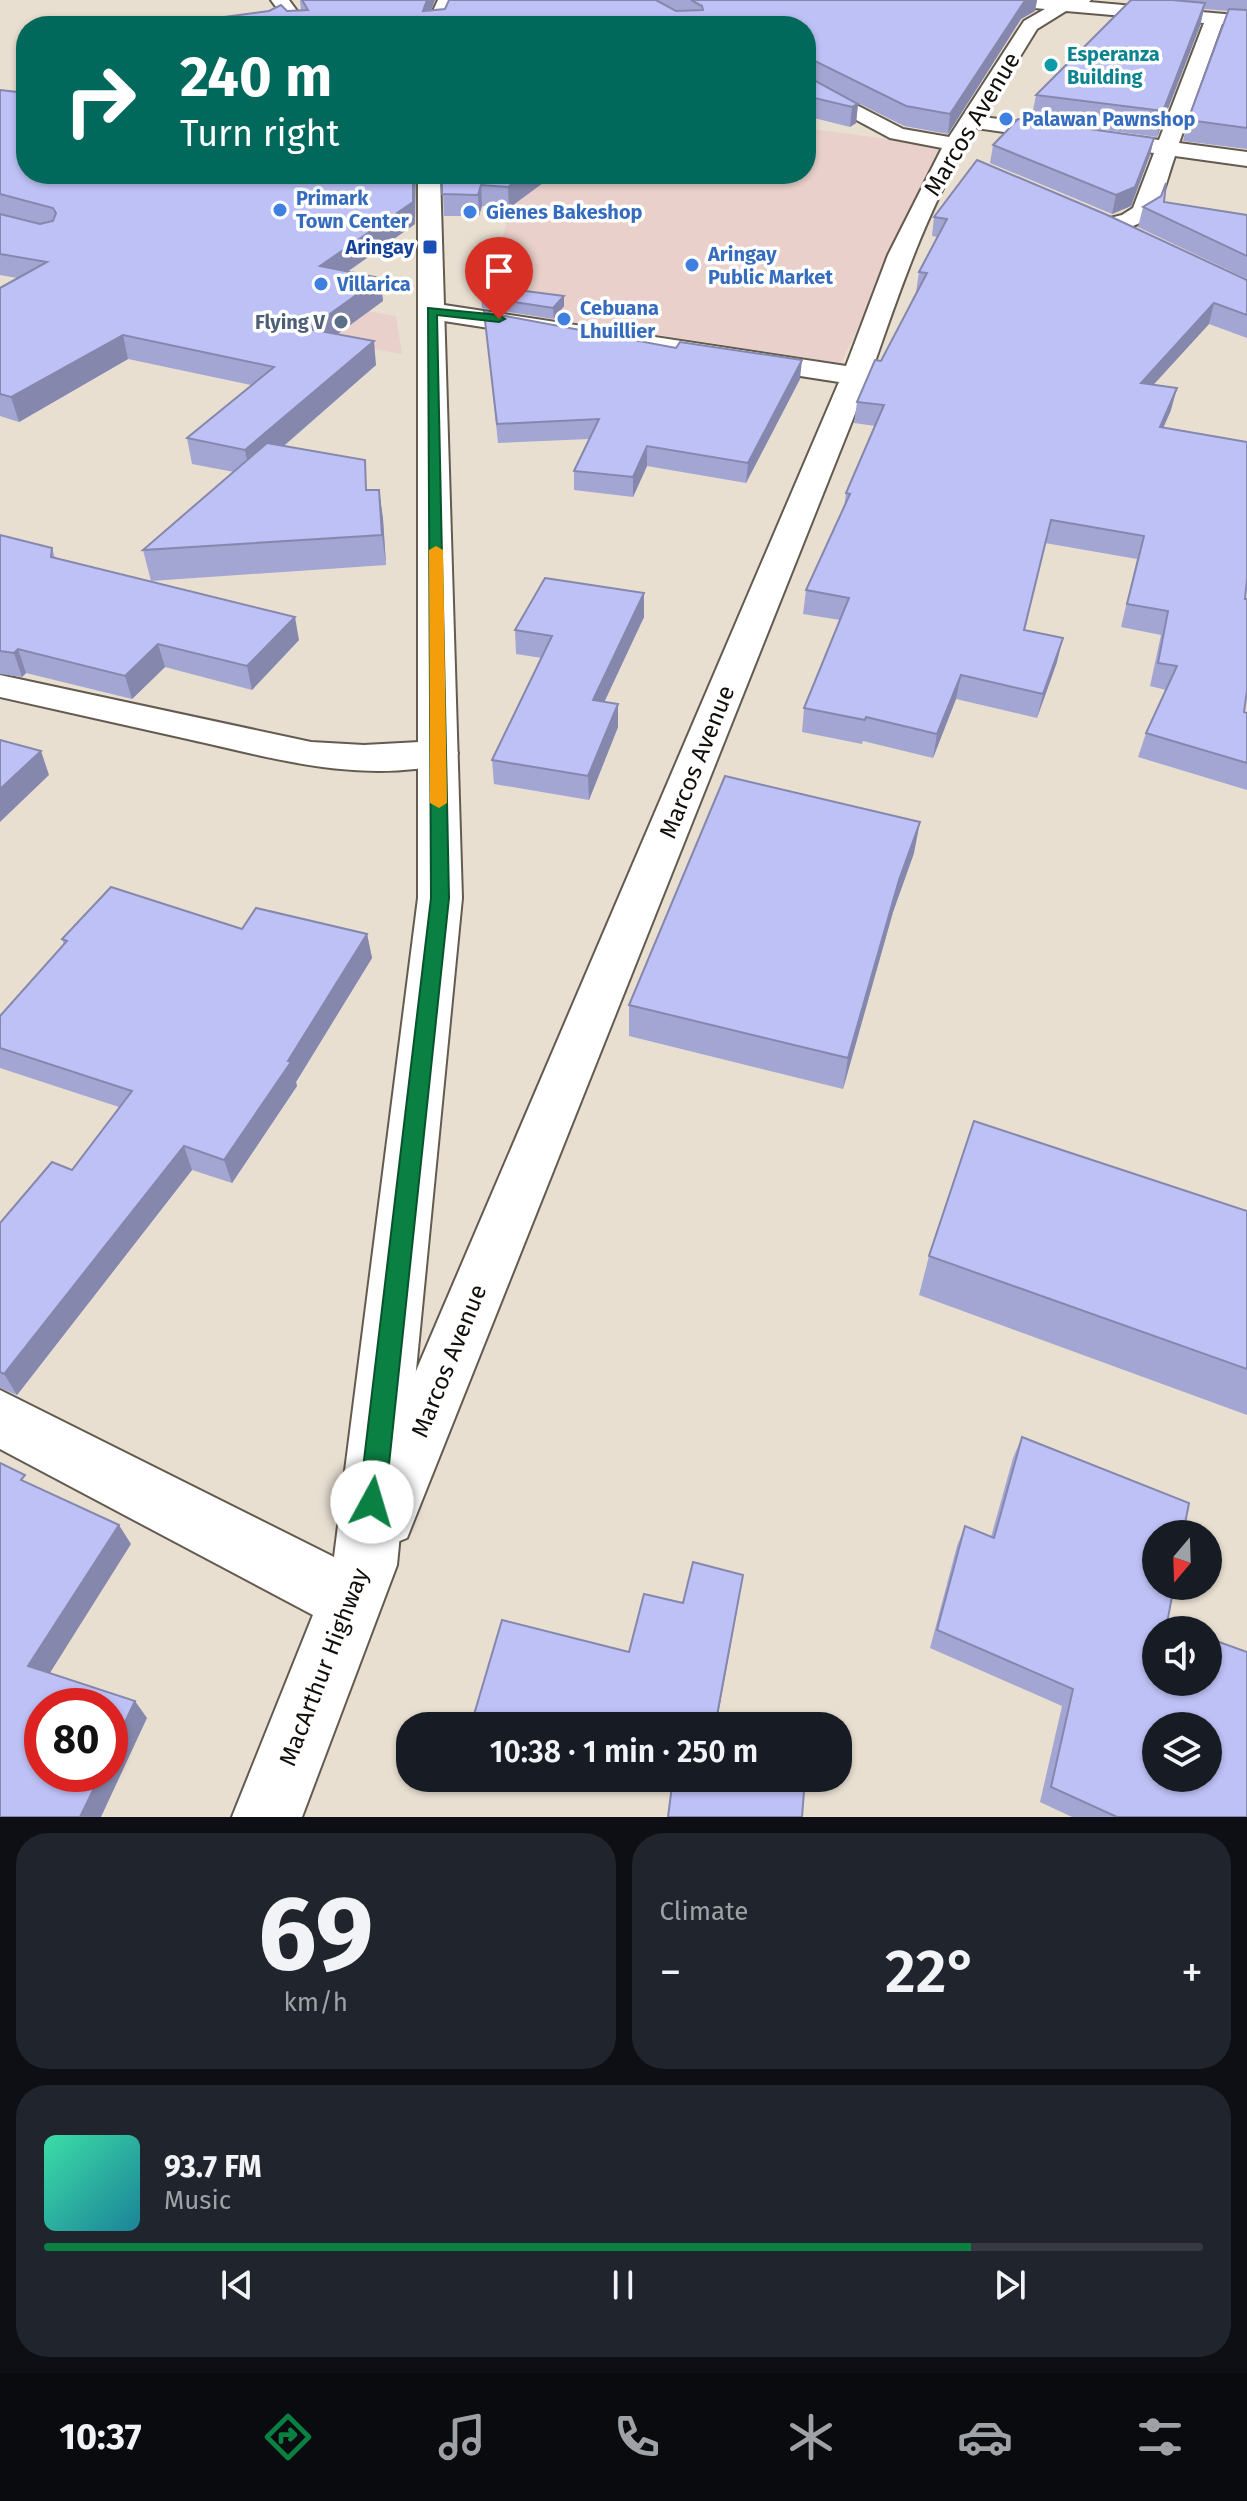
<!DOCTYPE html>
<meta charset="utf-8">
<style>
body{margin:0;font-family:"Fira Sans",sans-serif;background:#20242c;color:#f1f3f6;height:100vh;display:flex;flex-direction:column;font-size:30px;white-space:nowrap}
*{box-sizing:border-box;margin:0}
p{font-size:26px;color:#9ea1a6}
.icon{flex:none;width:44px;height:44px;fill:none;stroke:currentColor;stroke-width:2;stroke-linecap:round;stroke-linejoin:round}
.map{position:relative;height:1817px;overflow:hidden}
.sheet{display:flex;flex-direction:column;gap:16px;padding:16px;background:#0d0f14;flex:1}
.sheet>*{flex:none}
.banner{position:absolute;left:16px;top:16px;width:800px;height:168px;border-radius:32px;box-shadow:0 2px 6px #0004;background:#00695c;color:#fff;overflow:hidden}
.needle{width:52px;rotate:199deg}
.fabs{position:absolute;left:1142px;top:1520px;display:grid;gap:16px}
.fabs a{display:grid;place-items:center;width:80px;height:80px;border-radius:50%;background:#171b24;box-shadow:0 2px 6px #0004;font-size:40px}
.speed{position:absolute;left:24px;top:1688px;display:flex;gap:16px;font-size:40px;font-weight:700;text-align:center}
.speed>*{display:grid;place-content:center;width:104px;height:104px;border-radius:50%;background:#171b24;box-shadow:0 2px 6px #0004;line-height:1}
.speed .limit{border:12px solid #d22;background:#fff;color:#111}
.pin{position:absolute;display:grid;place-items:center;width:68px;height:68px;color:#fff;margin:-82px -34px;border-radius:50% 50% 50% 0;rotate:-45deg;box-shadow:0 0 8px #0007}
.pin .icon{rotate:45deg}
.me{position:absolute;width:88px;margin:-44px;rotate:6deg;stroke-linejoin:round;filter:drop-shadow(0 0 6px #0008)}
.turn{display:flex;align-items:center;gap:28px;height:168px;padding:0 32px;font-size:36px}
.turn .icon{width:104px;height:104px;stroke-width:2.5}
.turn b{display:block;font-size:56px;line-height:68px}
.big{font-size:60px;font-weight:600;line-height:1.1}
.sheet .widget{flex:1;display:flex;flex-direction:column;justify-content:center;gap:12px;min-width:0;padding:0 28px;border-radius:32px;background:#20242c}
.sheet .dial{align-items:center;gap:0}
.dial b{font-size:104px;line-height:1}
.song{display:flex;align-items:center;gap:24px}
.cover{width:96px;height:96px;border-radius:12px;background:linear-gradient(135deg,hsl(160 70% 55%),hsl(190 70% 35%))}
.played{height:8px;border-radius:4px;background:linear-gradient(90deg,#0b8043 80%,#363941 80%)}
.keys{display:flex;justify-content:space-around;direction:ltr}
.heat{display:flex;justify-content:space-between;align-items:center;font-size:44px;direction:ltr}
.sheet .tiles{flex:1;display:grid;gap:16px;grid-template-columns:1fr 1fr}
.widget:last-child{grid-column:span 2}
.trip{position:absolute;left:396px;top:1712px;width:456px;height:80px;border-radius:32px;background:#171b24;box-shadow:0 2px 6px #0004;font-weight:600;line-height:80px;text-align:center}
.tab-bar{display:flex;height:128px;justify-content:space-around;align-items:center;background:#090b0e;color:#9ea1a6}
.tab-bar .icon{width:56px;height:56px}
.tab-bar .selected{color:#0b8043}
.tab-bar b{font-size:36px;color:#f1f3f6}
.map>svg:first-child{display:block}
.commercial{fill:#e9d0ca}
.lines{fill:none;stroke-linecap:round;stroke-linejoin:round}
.minor-casing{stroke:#635b50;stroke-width:4}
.highway-casing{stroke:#635b50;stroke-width:4}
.minor{fill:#fff;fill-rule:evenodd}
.highway{fill:#fff;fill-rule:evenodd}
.wall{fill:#a3a6d3}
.shaded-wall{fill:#8587ac}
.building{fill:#bec1f5;stroke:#8587ac;stroke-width:2;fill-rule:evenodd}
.route{fill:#0b8043;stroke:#07532c;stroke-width:2}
.slow{fill:#f59e0b}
.culture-dot{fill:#0f9aa8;stroke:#fff;stroke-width:3}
.shop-dot{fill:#3f7fe0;stroke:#fff;stroke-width:3}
.transit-dot{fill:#1a4fb4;stroke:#fff;stroke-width:3}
.service-dot{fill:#5c6f8a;stroke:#fff;stroke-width:3}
.labels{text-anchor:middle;stroke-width:7;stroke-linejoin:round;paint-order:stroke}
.far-culture-label{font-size:20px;font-weight:bold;fill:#0d838f;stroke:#fff;text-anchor:start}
.far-shop-label{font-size:20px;font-weight:bold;fill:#366cbe;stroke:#fff;text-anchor:start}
.far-transit-label{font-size:20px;font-weight:bold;fill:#164399;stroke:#fff;text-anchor:end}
.far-service-label{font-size:20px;font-weight:bold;fill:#4e5e75;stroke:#fff;text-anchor:end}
.street-label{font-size:24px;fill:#120f0b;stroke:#fff}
</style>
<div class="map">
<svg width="1247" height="1817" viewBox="0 0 1247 1817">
<rect width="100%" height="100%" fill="#e8dfd1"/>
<!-- commercial -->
<g class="commercial">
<path d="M806,128L946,147L841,363L483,308L507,222L524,174H806Z"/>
<path d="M311,301L396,316L402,354L269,331Z"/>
</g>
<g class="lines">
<!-- minor casing -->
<g class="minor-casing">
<g id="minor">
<path d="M271,0H289L308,26H290Z"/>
<path d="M994,0H1091L1089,2L1247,16V26L1222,24L1179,143L1247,152V166L1175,156C1164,186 1162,219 1127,228C1118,230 1111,232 1102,230L1098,225L1102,220L1122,215L1133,208L1154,153L976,128C928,206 900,290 870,376L407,1538L385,1547L363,1538L354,1516L839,382L431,319L422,317L418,311L422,305L431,303L846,366L888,255L942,148L890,138L806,93V79L903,129L949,137L1024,21L1045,9L1003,5ZM1066,11L1204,23L1159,140L983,117L1037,29Z"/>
<path d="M0,675L311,742L364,745L438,741L452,744L458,753L452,762C365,785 276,759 192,740C128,726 64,711 0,697Z"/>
<path d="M0,1390L374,1577L383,1600L374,1623L351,1632L328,1623L0,1449Z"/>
</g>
</g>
<!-- highway casing -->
<g class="highway-casing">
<g id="highway">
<path d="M438,0H456L444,26H426Z"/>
<path d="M418,174H440L462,898L397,1565L302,1817H232L333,1565L418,898Z"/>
</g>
</g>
<!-- minor -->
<use href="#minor" class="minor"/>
<!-- highway -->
<use href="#highway" class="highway"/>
</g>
<!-- wall -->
<g class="wall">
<path d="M300,0H435L431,10L676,11H678L657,0H1037L1035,11L1021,19L948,134L904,126L810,79L858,104L856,123L850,127L806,116V26L287,11H301Z"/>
<path d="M1131,0H1247V149L1183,141L1188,120L1228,11L1204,9L1200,26L1157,137L1031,120L1036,95Z"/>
<path d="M0,90L415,224L348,271L380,278L383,301L337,334L376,365L284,446L369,490H379L383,519L386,565L151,581L143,550L234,472L192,464L187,438L251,385L128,359L19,422L0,416V288L17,278L0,275Z"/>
<path d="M1154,138L1150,155L1131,206L1112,214L990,163L993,145Z"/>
<path d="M977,160L1247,280V338L1209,324L1153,384L1171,410L1163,428L1245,599L1244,712L1247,713V790L1138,757L1146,733L1166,690L1150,686L1161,635L1121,627L1137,559L1045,543L1025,630L1057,662L1037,718L956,699L933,758L863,741L862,744L802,732L804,708L840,620L803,614L806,590L844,508L846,493L875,426L854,423L857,402L881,361L916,292L919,272L937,237L932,236L934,217Z"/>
<path d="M442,174H555L509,208L482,206L479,216H444Z"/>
<path d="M1164,202L1247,215V279L1138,227L1143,207Z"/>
<path d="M480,285L564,296V306L554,319L482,308Z"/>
<path d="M484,312L800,379L746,483L647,466L633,497L574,490V471L589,439L498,443Z"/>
<path d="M0,535L52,548L55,558L299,640L252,690L165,667L132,699L26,673L22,677L0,674Z"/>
<path d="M644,617L604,702L618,704V727L589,800L494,784L492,760L542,658L516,654L515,630Z"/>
<path d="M914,853L893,912L843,1089L629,1036V1005Z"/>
<path d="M242,929L367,934L372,958L296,1082L297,1086L232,1183L192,1170L17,1395L0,1388V1223L72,1170L119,1107L0,1068V1016L64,945L62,939Z"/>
<path d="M1247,1211V1415L919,1295L929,1256Z"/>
<path d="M1022,1437L1167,1623L1247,1817H1072L1040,1802L1062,1706L930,1648L957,1546L965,1526L991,1537L1013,1458Z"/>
<path d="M740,1594L716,1726H475L473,1718L629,1652L683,1603Z"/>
<path d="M637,1778H805L672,1787Z"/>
</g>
<!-- shaded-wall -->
<g class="shaded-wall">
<path d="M427,0H435L425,26L423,11Z"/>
<path d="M1027,0H1037L1035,11L1021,19L948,134L950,114L1024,2Z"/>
<path d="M1205,3L1200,26L1157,137L1163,111Z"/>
<path d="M858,104L856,123L850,127L852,107Z"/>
<path d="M1154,138L1150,155L1131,206L1112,214L1116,195Z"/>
<path d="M413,174H416L415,224L323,289L320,266Z"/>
<path d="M525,174H555L509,208L508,187Z"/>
<path d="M481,185L482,206L479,216L478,195Z"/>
<path d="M380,278L383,301L312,353L309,329Z"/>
<path d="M564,296V306L554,319L553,308Z"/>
<path d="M1214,303L1209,324L1136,404L1141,383Z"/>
<path d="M123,335L128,359L19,422L11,397Z"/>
<path d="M374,341L376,365L250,475L245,450Z"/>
<path d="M802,360L800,379L746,483L748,463Z"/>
<path d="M1177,388L1171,410L1154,449L1160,427Z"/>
<path d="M647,446V466L633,497V477Z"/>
<path d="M379,490L383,519L386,565L382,535Z"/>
<path d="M644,593V617L594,724L593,700Z"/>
<path d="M295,617L299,640L252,690L247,666Z"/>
<path d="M1063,638L1057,662L1037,718L1043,694Z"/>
<path d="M158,644L165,667L132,699L125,676Z"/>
<path d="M18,649L26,673L22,677L14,653Z"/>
<path d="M961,675L956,699L933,758L937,734Z"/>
<path d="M618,704V727L589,800L588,776Z"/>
<path d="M41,751L49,775L0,822V789Z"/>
<path d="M920,822L914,853L893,912L843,1089L848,1058L899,880Z"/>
<path d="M367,934L372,958L296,1082L297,1086L232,1183L224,1160L288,1061Z"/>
<path d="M184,1146L192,1170L17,1395L4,1374Z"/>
<path d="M119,1525L131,1544L43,1684L28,1666Z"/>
<path d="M743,1575L716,1726H715Z"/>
<path d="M135,1701L147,1718L101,1817H80L101,1774H110V1754Z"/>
</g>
<!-- building -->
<g class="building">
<path d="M302,0H427L423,11L445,9L449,0H656L676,11L703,10L702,6L691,0H1027L1024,2L950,114L906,106L807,57L806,76L858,104L852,107L806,96V26H157L269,11L281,5L287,11L308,10Z"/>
<path d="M1131,0H1172L1205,3L1163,111L1036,95Z"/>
<path d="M1229,9L1247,10V128L1188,120Z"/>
<path d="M0,90L26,93V174H413V202L320,266L380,278L309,329L374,341L245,450L187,438L274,367L123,335L11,397L0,394V288L47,262L0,254V214L40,224L53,221L56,213L53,208L0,194Z"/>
<path d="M1018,119L1154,138L1135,187L1116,195L993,145Z"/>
<path d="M977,160L1105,214L1247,280V315L1214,303L1141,383L1177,388L1160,427L1247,442V579L1245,599H1247V691L1244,712L1247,713V763L1146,733L1177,666L1158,663L1168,611L1127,604L1144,536L1051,520L1024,630L1063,638L1043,694L961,675L937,734L866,717L865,720L804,708L849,598L806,590L850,494L846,493L884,405L857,402L875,360L881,361L927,273L919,272L947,219L934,217Z"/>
<path d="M442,174H525L508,187L481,185L478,195L442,194Z"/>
<path d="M1166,183L1164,202L1247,215V256L1143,207L1161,196Z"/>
<path d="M480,285L564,296L553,308L482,297Z"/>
<path d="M484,312L676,348L680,342L802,360L748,463L647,446L633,477L574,471L599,419L497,424Z"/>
<path d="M267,443L365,460L366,490H379L382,535L143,550Z"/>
<path d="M0,535L52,548L51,557L295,617L247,666L158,644L125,676L18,649L14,653L0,651Z"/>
<path d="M545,578L644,593L593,700L618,704L588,776L492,760L552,636L515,630Z"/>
<path d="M0,740L41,751L0,789Z"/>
<path d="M725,776L920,822L899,880L848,1058L629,1005Z"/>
<path d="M111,887L242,929L256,908L367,934L288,1061L291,1062L224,1160L184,1146L4,1374L0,1372V1223L52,1162L72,1170L132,1091L0,1048V1016L67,941L62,939Z"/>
<path d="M974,1121L1247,1211V1369L929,1256Z"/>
<path d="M1022,1437L1189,1503L1183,1534H1156V1586H1174L1167,1623L1186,1630H1156V1682H1208V1638L1247,1652V1817H1117L1051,1787L1073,1689L937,1630L965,1526L994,1538ZM1156,1726H1208V1778H1156Z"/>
<path d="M0,1463L25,1475L21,1480L119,1525L28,1666L135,1701L110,1754V1706H42V1774H101L80,1817H0Z"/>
<path d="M693,1562L743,1575L715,1726H503L473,1718L502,1620L629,1652L644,1594L683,1603Z"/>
<path d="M673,1778H805L802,1817H668Z"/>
</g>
<!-- route -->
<path class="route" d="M428,308L499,315L505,319L499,322L437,315L449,898L385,1502L381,1511L372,1514L363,1511L359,1502L431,898Z"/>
<!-- slow -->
<path class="slow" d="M436,546L443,550L447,803L439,808L430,803L429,550Z"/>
<!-- markers -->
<circle class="culture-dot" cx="1051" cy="65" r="8"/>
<g class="shop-dot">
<circle cx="1006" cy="119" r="8"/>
<circle cx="280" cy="210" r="8"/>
<circle cx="470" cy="212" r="8"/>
<circle cx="692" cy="265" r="8"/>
<circle cx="321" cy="284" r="8"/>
<circle cx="564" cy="319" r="8"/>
</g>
<rect class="transit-dot" x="422" y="239" width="16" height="16" rx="4"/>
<circle class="service-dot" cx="341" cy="322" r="8"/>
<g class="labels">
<!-- far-culture labels -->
<g class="far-culture-label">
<text x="1067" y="61">Esperanza<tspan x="1067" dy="23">Building</tspan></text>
</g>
<!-- far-shop labels -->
<g class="far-shop-label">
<text x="1022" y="126">Palawan Pawnshop</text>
<text x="296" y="205">Primark<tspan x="296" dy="23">Town Center</tspan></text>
<text x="486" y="219">Gienes Bakeshop</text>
<text x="708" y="261">Aringay<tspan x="708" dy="23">Public Market</tspan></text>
<text x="337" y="291">Villarica</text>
<text x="580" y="315">Cebuana<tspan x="580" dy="23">Lhuillier</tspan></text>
</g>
<!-- far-transit labels -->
<g class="far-transit-label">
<text x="414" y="254">Aringay</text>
</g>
<!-- far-service labels -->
<g class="far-service-label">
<text x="325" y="329">Flying V</text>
</g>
<!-- street labels -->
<g class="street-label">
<text transform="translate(972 124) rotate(-59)" y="8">Marcos Avenue</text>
<text transform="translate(697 762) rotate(-68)" y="8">Marcos Avenue</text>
<text transform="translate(449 1361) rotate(-68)" y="8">Marcos Avenue</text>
<text transform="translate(324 1667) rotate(-69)" y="8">MacArthur Highway</text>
</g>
</g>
</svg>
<div class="fabs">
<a><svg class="needle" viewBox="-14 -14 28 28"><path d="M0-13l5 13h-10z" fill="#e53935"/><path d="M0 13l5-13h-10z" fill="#9ea1a6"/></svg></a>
<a><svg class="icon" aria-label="sound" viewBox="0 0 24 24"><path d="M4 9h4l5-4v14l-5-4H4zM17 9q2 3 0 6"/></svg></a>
<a><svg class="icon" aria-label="layers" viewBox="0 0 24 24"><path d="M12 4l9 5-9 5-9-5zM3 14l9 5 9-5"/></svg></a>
</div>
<div class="speed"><div class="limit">80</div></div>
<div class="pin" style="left:499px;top:319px;background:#d93025"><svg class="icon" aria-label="arrive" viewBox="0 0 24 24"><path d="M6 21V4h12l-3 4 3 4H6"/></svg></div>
<svg class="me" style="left:372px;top:1502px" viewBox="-20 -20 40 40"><circle r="19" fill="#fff"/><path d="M0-13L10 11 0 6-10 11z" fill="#0b8043"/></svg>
<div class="trip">10:38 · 1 min · 250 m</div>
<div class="banner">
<div class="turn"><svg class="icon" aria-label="right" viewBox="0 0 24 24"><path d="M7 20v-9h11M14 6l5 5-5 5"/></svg><div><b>240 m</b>Turn right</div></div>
</div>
</div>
<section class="sheet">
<div class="tiles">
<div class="widget dial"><b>69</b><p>km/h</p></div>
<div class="widget"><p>Climate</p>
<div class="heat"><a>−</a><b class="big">22°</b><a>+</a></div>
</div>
<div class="widget">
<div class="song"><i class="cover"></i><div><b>93.7 FM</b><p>Music</p></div></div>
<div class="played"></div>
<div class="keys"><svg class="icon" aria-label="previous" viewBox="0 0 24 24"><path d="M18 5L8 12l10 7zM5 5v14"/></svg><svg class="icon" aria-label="pause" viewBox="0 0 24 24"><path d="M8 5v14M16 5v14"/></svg><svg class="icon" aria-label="next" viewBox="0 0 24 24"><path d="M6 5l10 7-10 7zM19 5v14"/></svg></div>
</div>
</div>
</section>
<nav class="tab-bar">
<b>10:37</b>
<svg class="icon selected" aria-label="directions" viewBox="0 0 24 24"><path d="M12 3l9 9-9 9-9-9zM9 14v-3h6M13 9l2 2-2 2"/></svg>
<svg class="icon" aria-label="music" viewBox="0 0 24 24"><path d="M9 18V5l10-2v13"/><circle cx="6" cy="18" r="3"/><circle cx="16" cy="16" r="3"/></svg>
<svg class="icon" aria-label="phone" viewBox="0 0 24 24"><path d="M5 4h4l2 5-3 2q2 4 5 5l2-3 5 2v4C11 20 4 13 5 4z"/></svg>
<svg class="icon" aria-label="climate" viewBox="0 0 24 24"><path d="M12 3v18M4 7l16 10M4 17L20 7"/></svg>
<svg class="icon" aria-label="car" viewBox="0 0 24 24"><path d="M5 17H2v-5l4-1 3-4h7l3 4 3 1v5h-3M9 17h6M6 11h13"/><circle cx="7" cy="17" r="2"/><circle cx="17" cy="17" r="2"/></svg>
<svg class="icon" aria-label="filters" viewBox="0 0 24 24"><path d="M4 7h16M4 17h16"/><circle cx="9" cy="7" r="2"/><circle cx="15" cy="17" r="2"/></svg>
</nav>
